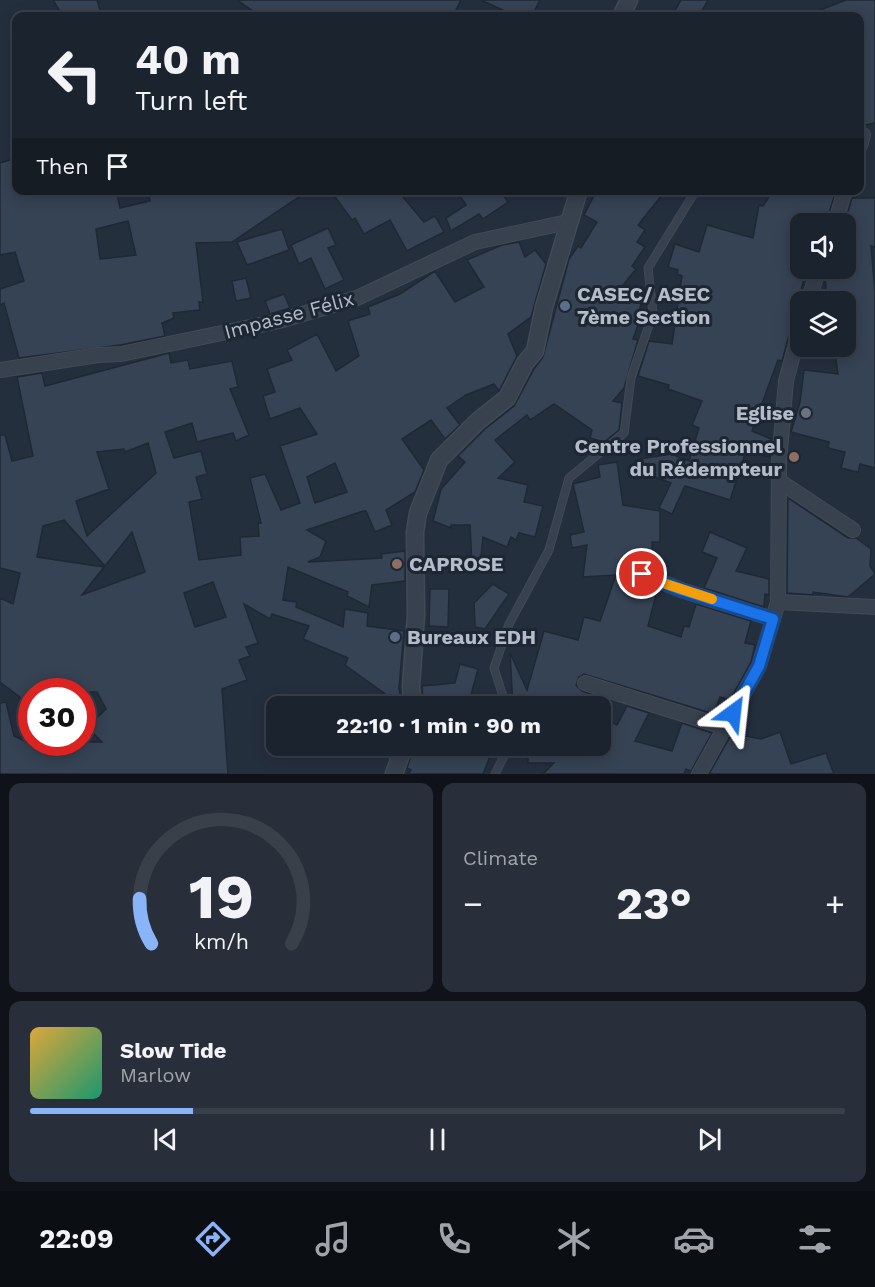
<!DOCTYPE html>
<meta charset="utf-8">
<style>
body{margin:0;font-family:"Work Sans",sans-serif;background:#282f3a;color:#f1f3f6;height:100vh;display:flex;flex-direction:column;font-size:22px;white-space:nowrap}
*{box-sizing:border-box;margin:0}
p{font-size:20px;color:#a0a4aa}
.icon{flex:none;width:33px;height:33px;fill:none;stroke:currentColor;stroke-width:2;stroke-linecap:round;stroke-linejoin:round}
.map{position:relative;height:774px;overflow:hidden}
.details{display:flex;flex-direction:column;gap:9px;padding:9px;background:#0f1319;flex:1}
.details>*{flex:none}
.hud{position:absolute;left:12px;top:12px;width:852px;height:183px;border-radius:12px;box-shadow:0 3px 15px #0003,0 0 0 2px #39404a;background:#1b232e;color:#f1f3f6;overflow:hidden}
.fabs{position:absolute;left:790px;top:213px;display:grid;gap:12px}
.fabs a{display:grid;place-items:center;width:66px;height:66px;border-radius:12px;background:#1b232e;box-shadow:0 3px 15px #0003,0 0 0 2px #39404a;font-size:30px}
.speed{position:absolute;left:18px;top:678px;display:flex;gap:12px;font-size:30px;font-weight:700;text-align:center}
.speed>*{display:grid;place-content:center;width:78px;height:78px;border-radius:50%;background:#1b232e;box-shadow:0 3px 15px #0003,0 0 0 2px #39404a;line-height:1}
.speed .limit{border:9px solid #d22;background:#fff;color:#111}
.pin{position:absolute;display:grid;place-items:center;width:51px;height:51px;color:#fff;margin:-26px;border:3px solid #fff;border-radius:50%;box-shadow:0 2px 6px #0007}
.me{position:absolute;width:66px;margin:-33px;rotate:30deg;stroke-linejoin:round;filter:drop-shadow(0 0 4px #0008)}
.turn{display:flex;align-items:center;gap:21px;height:126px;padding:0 24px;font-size:27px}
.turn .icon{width:78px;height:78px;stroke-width:2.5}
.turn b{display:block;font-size:42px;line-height:51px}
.then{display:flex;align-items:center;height:57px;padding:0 24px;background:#0003;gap:12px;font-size:22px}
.big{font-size:45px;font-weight:700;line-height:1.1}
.details .card{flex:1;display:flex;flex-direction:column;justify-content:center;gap:9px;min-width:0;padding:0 21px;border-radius:12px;background:#282f3a}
.details .dial{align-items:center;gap:0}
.dial svg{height:156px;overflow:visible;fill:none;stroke:#39404a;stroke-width:7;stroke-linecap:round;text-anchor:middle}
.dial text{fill:#f1f3f6;stroke:none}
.song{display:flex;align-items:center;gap:18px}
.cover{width:72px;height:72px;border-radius:9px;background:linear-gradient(135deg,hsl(40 70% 55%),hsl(160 70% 35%))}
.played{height:6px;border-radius:3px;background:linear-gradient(90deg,#8ab4f8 20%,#39404a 20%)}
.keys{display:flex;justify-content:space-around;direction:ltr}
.heat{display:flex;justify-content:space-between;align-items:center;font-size:33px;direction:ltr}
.details .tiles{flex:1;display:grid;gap:9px;grid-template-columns:1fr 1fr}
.card:last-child{grid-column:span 2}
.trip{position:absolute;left:266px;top:696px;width:345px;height:60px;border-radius:12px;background:#1b232e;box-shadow:0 3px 15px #0003,0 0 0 2px #39404a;font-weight:700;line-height:60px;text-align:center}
.menu{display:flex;height:96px;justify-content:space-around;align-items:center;background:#0b0e12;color:#a0a4aa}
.menu .icon{width:42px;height:42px}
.menu .active{color:#8ab4f8}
.menu b{font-size:27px;color:#f1f3f6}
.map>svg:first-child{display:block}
.building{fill:#364354;stroke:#1f2835;stroke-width:1.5;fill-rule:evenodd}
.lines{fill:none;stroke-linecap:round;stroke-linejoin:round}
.service-casing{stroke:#414a57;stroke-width:9}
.minor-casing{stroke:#414a57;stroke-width:16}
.tertiary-casing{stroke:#414a57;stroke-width:19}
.service{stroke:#38414e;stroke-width:7}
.minor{stroke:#38414e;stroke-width:14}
.tertiary{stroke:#38414e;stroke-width:16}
.route-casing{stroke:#114b97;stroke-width:15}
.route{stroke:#1a73e8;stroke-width:10}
.slow{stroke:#f59e0b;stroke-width:10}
.service-dot{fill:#5c6f8a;stroke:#1d2633;stroke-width:2}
.worship-dot{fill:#6b7280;stroke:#1d2633;stroke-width:2}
.education-dot{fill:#8d6e63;stroke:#1d2633;stroke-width:2}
.labels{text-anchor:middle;stroke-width:6;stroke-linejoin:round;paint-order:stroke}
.poi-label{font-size:20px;font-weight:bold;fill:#b4bcc9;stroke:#1d2633;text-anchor:start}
.street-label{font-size:20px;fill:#b4bcc9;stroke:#1d2633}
</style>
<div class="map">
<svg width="875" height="774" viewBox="0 0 875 774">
<rect width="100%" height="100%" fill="#242f3e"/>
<!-- building -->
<g class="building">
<path d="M53,0H97L102,16H63Z"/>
<path d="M237,0H461L453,16H260Z"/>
<path d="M481,0H540L532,16H516Z"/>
<path d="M681,0H708L699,16H672Z"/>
<path d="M846,0H875V123L860,126V16L807,15Z"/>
<path d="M16,158V190H116L120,208L150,201L148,190H309L232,242L196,243L203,302H199L200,310L173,313L174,318L162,323L165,336L120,345L19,358L4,303L0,305V289L24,281L15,252L0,255V163ZM128,221L136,255L100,259L96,229Z"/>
<path d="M330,190H397L424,222L435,216L444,232L407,251L390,220L364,234L355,218L352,220Z"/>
<path d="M456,190H500L508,202L483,219L479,214L451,231L446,218L466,205Z"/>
<path d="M597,190H666L638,225L645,230L637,242L645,247L632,266L636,269L620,289L643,294L640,308L644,309L633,339L638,340L624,388L613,401L622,403L619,430L604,442L590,438L592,430L554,404L530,420L527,415L495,440L515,462L498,478L528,485L524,502L543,506L535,537L519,533L516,540L511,537L507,547L483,537L480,566H472L470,525H451V528L433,521L441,489L465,462L458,456L485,429L514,406L534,369L543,357L569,259L578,246L581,248L597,222L584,215Z"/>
<path d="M774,190H831L834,197L829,213H822L821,211V213L801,212V268H807L782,361L778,360L752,431L771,439L770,457L746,451L730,500L685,486L672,514L659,508L671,483L636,470L640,459L671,454L689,461L699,428L692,425L702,401L668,389L669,385L638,376L649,341L672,344L682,276L677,274L678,270L668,267L675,244L699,252L707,225L753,238L759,205L763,206Z"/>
<path d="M852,198H875V247L871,246L875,292V468L860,464L858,472L841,468L845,452L828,448L829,442L791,432L800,402L804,370L838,374L834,346H846V302L827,299L825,277L828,268H846V254L850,255L851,215H847Z"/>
<path d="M328,228L336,245L328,248L344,280L325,289L311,258L299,264L291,245Z"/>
<path d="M282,229L289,250L247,265L237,242Z"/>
<path d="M519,242L525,257L535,250L546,264L531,317L508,334L517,356L499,391L494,384L466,395L447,408L460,425L445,439L431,420L402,439L424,470L415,492L386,510L392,525L375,532L366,511H363L307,530L326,541L320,557L308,562L382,558L381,554L405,551V581L372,585L369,607L347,596L348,592L288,567L283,600L297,602L296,607L343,627L345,609L368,613L367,626L404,631L399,688L402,706L345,665L348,658L303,639L309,626L272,614L270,619L244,604L258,643L246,647L250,656L239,660L247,680L222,689L228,774H0V703L6,702L14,736L27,742H102L87,727L106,709L97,692H59L42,682L37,692H32V696L25,701L0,682V598L13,604L20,573L0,568V435H5L12,461L33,456L17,377L42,373L45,386L169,353L171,363L188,360L190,369L232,361L238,387L230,389L249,435L236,441L233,433L197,442L192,423L165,432L174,458L201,451L207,474L196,477L202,499L189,502L199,560L241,555L240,537L259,536L258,523H261L250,478L265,474L281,510L300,503L280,446L317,434L300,408L270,419L263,396L275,392L267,369L292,360L287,350L317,334L336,371L359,356L348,321L370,314L368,307L400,294L435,271L455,302L484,287L467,260L502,245ZM148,443L156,473L87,536L76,501L109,489L97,452L124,449L125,452ZM335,463L347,492L315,503L307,477ZM64,520L105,566L132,532L145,572L82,595L104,567L37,557L43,526ZM213,582L226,617L195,627L184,593Z"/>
<path d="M246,278L251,298L236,301L232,281Z"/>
<path d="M284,294L290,308L270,314L265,301Z"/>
<path d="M617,462L623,505L660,511V542H652V569L640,565L633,575L638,582L657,591L648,626L681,637L684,626L689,627L696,604L751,621L745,643L755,645L751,662L730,700L720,697L714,714L584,674L579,677L576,685L582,691L600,697L595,706H513L510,653L527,690L544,631L578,640L584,617L600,621L616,575L583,577L587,545L572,548L570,535L584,532L573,484L600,477L598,465Z"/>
<path d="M788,498L848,538H856L871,549L870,566L875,574L848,597L813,592V595L787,593Z"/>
<path d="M710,532L747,548L736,571L769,579V595L765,594L764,607L704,588L717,558L702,552Z"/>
<path d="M493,584L509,594L485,629L475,627L474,603Z"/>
<path d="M430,589H449L448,627L429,626Z"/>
<path d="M460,664L478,669L468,706H423L422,686L455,683Z"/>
<path d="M627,706L649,713L635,741L672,751L682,723L712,733L691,771L686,769L684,774H543L554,763H528V746H600V716L617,725Z"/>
<path d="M780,732L791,764L826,753L834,774H709L730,737L734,738L736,734L761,739Z"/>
<path d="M414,746H483L482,751L491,754L483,774H408L411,770L407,768Z"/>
</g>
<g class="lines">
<!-- service casing -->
<g class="service-casing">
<g id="service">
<path d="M506,706L494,668L509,624L549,550L569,478L624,433L631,378L653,313L648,268L696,190"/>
<path d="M495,774L509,746"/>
</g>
</g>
<!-- minor casing -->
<g class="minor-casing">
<g id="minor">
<path d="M860,146L863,135"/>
<path d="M835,224L845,190"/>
<path d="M808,302L819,268"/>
<path d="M0,370L98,355L121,354L279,321L357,298L475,242L568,222"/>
<path d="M779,481L853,530"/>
<path d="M642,574L681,590L773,619"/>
<path d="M778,602L875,607"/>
<path d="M585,683L724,727"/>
<path d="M699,774L759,666L778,602L779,462L786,381L801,325"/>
</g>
</g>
<!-- tertiary casing -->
<g class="tertiary-casing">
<g id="tertiary">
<path d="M621,16L629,0"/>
<path d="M413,706L411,687L416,615L415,532L418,513L439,460L478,421L507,398L525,363L535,351L544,307L579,190"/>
<path d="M394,774L404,746"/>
</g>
</g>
<!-- service -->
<use href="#service" class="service"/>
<!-- minor -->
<use href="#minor" class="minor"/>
<!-- tertiary -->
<use href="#tertiary" class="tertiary"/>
</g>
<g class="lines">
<!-- route casing -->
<g class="route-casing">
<path id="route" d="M642,574L681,590L773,619L759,666L733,713"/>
</g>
<!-- route -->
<use href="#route" class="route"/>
<!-- slow -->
<path class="slow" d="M666,584L712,599"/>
</g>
<!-- markers -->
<g class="service-dot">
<circle cx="565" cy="306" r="6"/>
<circle cx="395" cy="637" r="6"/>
</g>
<circle class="worship-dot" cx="806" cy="413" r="6"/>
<g class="education-dot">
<circle cx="794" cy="457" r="6"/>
<circle cx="397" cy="564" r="6"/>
</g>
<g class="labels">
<!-- poi labels -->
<g class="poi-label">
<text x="577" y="301">CASEC/ ASEC<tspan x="577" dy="23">7ème Section</tspan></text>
<text x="794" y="420" text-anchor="end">Eglise</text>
<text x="782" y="453" text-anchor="end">Centre Professionnel<tspan x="782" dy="23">du Rédempteur</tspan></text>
<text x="409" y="571">CAPROSE</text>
<text x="407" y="644">Bureaux EDH</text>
</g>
<!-- street labels -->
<g class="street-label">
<text transform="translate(289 315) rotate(-15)" y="7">Impasse Félix</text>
</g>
</g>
</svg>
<div class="fabs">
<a><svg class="icon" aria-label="sound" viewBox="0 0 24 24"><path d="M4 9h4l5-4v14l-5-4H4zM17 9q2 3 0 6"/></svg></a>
<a><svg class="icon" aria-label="layers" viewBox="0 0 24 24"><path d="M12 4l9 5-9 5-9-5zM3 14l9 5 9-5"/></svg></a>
</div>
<div class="speed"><div class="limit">30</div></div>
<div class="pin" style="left:642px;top:574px;background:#d93025"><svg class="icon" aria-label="arrive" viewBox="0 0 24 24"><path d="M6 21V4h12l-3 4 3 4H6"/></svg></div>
<svg class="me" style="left:733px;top:713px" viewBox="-20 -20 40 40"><path d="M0-17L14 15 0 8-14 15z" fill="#1a73e8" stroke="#fff" stroke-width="4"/></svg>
<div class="trip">22:10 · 1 min · 90 m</div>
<div class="hud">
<div class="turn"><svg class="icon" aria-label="left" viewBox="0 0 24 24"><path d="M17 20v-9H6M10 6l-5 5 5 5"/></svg><div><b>40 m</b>Turn left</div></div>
<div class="then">Then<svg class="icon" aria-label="arrive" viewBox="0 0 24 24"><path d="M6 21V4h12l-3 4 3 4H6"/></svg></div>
</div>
</div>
<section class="details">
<div class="tiles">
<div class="card dial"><svg viewBox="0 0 100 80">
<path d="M14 69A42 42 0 1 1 86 69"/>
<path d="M14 69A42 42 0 0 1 8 46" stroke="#8ab4f8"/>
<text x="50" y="56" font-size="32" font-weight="700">19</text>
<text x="50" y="72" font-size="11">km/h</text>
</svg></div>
<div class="card"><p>Climate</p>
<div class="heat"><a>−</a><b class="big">23°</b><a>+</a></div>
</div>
<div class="card">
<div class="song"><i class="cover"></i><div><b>Slow Tide</b><p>Marlow</p></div></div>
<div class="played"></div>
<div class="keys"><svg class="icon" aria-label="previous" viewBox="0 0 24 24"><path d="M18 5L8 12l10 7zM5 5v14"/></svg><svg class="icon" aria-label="pause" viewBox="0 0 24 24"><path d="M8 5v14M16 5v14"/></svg><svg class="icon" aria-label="next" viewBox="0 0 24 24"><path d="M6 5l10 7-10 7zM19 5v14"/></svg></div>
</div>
</div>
</section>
<nav class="menu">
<b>22:09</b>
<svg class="icon active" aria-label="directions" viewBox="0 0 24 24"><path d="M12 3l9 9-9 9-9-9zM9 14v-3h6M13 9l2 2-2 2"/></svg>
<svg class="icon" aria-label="music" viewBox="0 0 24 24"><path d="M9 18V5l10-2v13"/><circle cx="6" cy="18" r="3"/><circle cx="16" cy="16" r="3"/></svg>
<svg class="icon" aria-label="phone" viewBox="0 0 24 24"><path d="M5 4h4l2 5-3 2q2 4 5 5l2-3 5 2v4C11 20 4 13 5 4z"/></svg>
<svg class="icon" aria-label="climate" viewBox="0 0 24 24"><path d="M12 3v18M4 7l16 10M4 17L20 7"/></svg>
<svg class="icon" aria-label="car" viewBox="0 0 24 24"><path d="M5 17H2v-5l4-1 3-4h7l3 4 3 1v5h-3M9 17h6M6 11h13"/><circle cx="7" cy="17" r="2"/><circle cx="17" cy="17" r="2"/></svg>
<svg class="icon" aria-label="filters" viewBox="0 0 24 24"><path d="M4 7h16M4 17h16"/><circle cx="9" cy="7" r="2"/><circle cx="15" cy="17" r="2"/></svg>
</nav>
